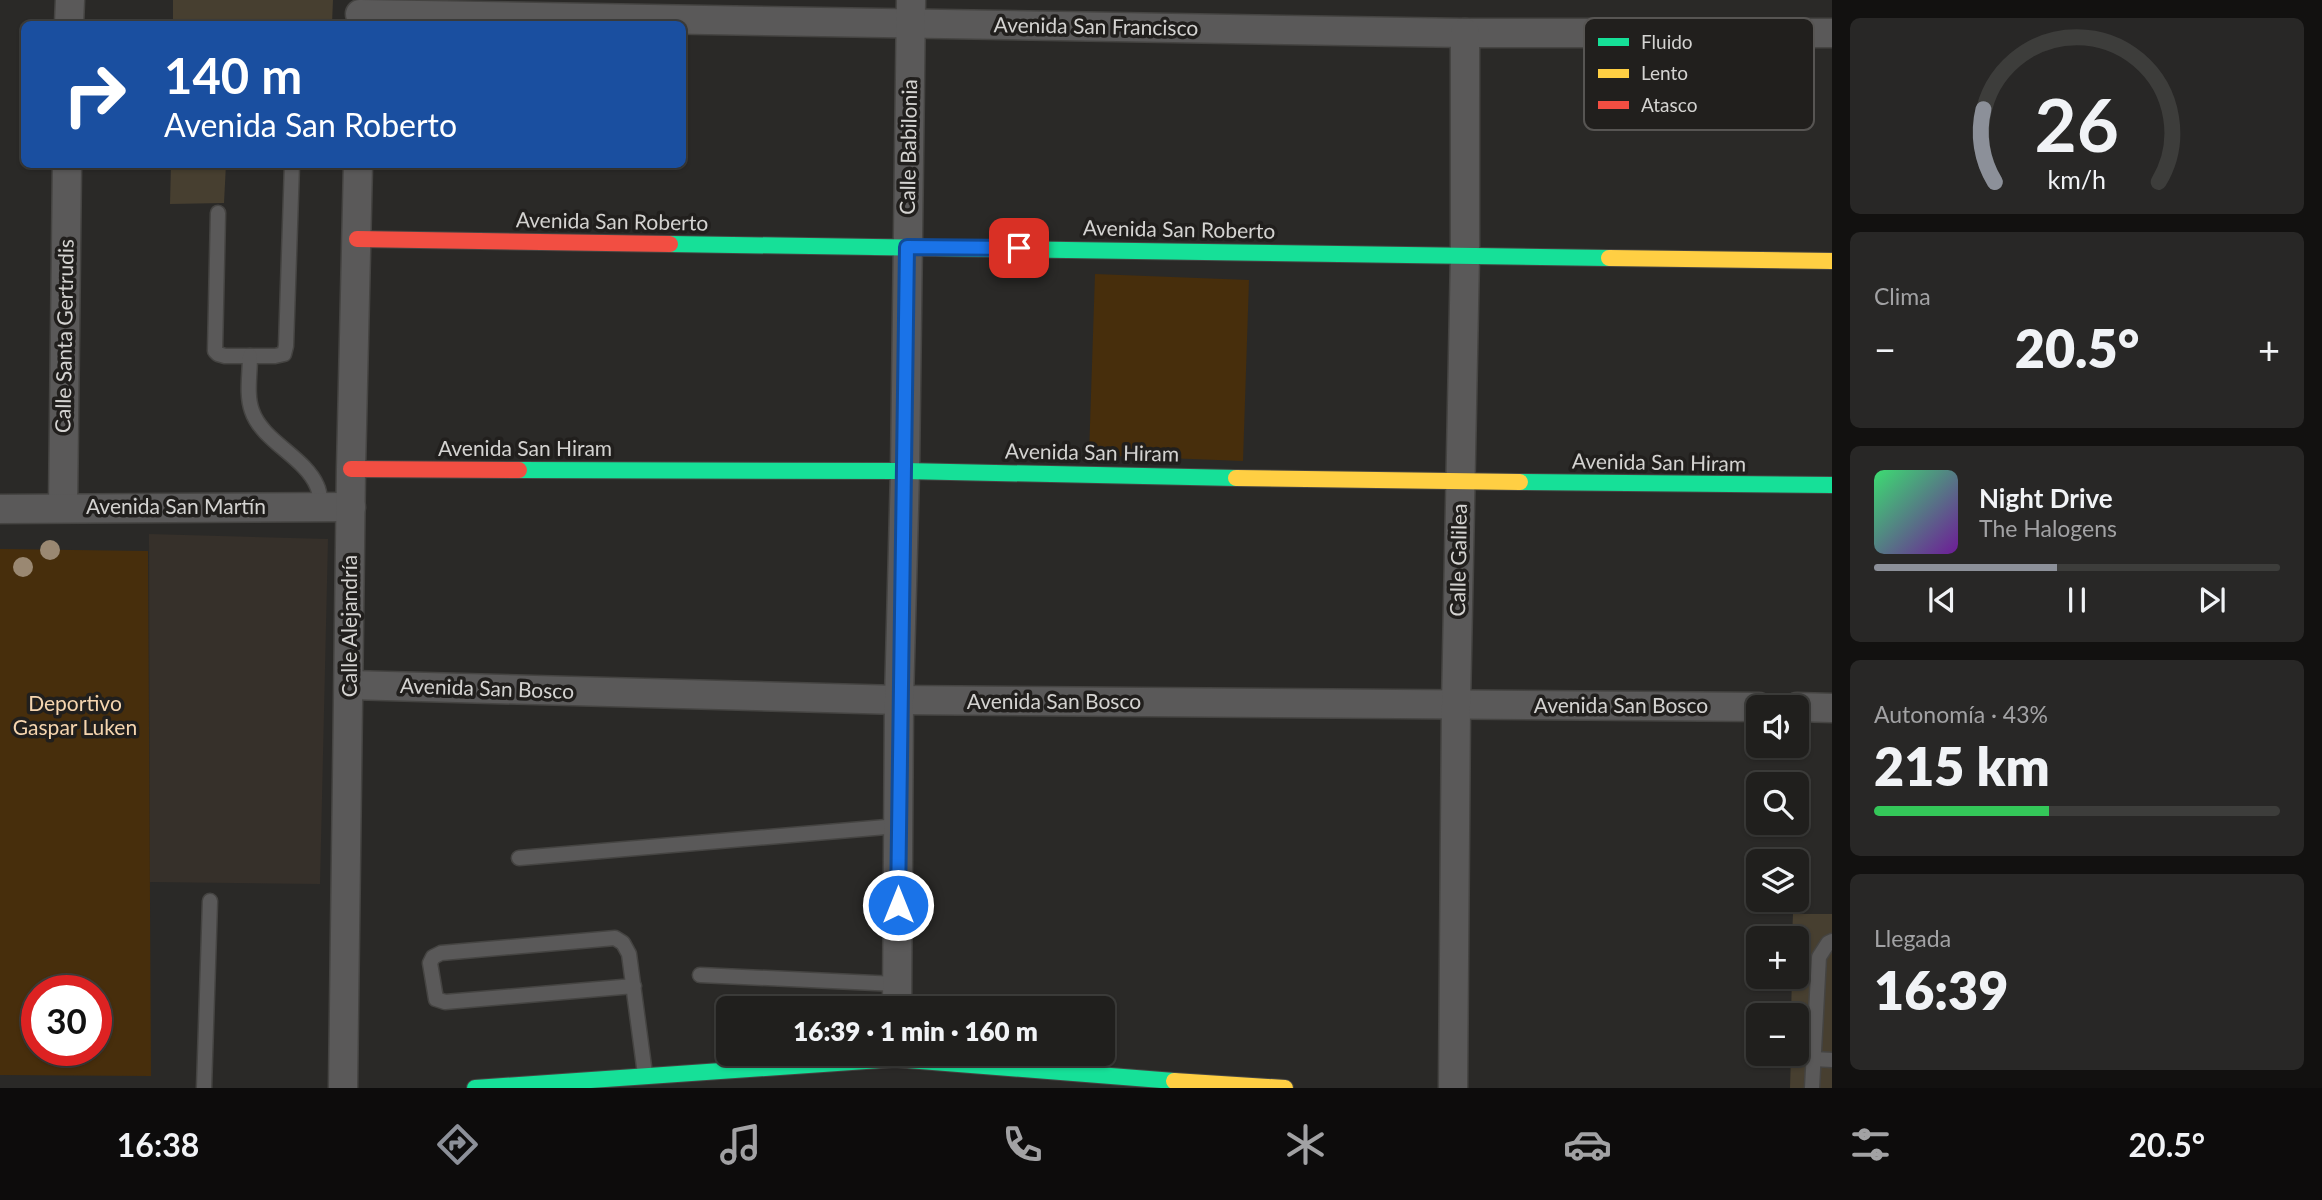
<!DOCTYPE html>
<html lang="es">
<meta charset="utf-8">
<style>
body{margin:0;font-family:Lato,sans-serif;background:#282726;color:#f1f3f6;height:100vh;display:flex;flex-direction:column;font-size:26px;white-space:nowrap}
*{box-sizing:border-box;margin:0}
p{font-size:23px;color:#a2a2a4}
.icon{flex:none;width:38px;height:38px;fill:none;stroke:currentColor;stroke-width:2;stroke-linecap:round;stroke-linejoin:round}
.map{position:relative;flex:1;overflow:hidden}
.side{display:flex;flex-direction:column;gap:18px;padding:18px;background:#121110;width:490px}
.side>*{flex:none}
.top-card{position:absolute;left:21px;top:21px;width:665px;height:147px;border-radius:10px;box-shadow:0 2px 5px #0004,0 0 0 2px #3d3d3b;background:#1a4fa0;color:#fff;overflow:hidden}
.fabs{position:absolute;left:1746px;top:695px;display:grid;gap:14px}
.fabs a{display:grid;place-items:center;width:63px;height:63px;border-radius:10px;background:#201f1d;box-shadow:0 2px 5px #0004,0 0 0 2px #3d3d3b;font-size:35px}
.speed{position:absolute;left:21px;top:975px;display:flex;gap:14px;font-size:35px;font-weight:700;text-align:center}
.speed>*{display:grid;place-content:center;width:91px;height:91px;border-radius:50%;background:#201f1d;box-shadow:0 2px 5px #0004,0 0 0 2px #3d3d3b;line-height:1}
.speed .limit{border:10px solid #d22;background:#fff;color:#111}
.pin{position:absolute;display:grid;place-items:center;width:60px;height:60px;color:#fff;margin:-30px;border-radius:14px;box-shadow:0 4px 10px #0006}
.me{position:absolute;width:77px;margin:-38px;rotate:0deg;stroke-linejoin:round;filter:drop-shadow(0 0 5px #0008)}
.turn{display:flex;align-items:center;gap:24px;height:147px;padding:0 28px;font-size:32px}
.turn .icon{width:91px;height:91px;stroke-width:2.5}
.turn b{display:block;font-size:49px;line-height:60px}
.big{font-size:52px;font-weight:800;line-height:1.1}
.side .card{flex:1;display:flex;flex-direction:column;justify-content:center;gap:10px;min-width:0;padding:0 24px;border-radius:10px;background:#282726}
.side .dial{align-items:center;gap:0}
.dial svg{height:182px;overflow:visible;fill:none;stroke:#3d3d3b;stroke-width:7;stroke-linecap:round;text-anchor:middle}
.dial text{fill:#f1f3f6;stroke:none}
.song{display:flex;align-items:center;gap:21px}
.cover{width:84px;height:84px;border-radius:10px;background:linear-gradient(135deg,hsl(140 70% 55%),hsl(280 70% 35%))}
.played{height:7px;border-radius:4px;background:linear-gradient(90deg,#8c9099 45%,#3d3d3b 45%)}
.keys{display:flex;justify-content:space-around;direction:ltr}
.heat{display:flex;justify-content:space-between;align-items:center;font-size:38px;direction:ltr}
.charge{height:10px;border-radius:5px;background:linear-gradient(90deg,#34c759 43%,#3d3d3b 0)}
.trip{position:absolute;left:716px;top:996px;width:399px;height:70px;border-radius:10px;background:#201f1d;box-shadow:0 2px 5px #0004,0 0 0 2px #3d3d3b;font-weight:800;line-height:70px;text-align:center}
.dock{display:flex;height:112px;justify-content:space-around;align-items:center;background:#0d0c0c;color:#a2a2a4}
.dock .icon{width:49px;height:49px}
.dock .active{color:#8c9099}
.dock b{font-size:32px;color:#f1f3f6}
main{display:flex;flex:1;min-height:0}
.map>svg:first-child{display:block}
.built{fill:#36302a}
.green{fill:#472e0c;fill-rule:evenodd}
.building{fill:#473f30}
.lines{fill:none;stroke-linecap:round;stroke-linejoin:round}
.lane-casing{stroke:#454442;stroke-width:17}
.street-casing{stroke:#454442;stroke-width:31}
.fast-casing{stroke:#454442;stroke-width:18}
.slow-casing{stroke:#454442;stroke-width:18}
.jam-casing{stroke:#454442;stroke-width:18}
.lane{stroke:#5a5959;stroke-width:14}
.street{stroke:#5a5959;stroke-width:28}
.fast{stroke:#16e098;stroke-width:16}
.slow{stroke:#ffcf43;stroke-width:16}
.jam{stroke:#f24e42;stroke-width:16}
.tree{fill:#9a8872}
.route-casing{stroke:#114b97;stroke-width:18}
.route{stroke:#1a73e8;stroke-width:12}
.labels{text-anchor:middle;stroke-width:7;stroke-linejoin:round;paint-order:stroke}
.street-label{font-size:21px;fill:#d4d3d1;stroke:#211f1d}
.park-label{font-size:21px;fill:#f5d5af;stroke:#211f1d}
.key{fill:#211f1d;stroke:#575553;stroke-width:2}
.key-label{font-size:19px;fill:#d4d3d1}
</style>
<main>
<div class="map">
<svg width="1832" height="1088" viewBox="0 0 1832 1088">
<rect width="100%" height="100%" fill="#2a2927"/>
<!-- built -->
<path class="built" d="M149,534L328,539L320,884L150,882Z"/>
<!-- green -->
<g class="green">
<path d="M1095,274L1249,280L1243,461L1089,455Z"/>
<path d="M0,549L148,551L151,1076L0,1075ZM37,990H96V1050H37Z"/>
</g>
<!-- building -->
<g class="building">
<path d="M173,0H333L332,24H173Z"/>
<path d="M171,164H226L224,203L170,204Z"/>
<path d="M1793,914H1832V1088H1790L1791,1054H1797V1015H1791L1792,976H1797V938H1792Z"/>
</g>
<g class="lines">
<!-- lane casing -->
<g class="lane-casing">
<g id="lane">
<path d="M218,213L215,351L218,354L225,356H275L284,354L286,346L292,164"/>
<path d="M250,356C250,374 246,395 252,411C262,441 305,457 317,486C320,492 320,500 321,507"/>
<path d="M519,858L898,826"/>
<path d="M700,975L897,984"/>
<path d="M634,986L445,1002L436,999L430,963L433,957L441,953L615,938L623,943L629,954L645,1074"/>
<path d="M1814,1059L1832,1060"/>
<path d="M204,1088L210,901"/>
<path d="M1812,1088L1819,957L1828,943L1832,941"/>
</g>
</g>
<!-- street casing -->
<g class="street-casing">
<g id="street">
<path d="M360,14L1465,33H1832"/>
<path d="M69,24L70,0"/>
<path d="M63,507L67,164"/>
<path d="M0,509L351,507"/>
<path d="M350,685L899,700L1759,707"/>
<path d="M1797,707L1832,708"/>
<path d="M897,1008L899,700L905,471L911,0"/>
<path d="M343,1088L351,469L358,164"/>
<path d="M1453,1088L1456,705L1465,255V33"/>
</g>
</g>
<!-- fast casing -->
<g class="fast-casing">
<g id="fast">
<path d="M670,244L1609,258"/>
<path d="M519,470L905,471L1236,478"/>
<path d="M1520,482L1832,485"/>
<path d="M475,1088L895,1059L1174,1081"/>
</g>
</g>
<!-- slow casing -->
<g class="slow-casing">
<g id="slow">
<path d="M1609,258L1832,261"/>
<path d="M1236,478L1520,482"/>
<path d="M1174,1081L1285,1088"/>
</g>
</g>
<!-- jam casing -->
<g class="jam-casing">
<g id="jam">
<path d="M357,239L670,244"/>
<path d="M351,469L519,470"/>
</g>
</g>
<!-- lane -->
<use href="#lane" class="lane"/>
<!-- street -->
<use href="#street" class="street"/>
<!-- fast -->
<use href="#fast" class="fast"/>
<!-- slow -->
<use href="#slow" class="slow"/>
<!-- jam -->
<use href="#jam" class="jam"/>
</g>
<!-- trees -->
<g class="tree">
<circle cx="50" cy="550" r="10"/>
<circle cx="23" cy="567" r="10"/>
</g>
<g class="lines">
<!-- route casing -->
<g class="route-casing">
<path id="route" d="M898,905L907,247L1019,248"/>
</g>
<!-- route -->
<use href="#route" class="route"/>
</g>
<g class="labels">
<!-- street labels -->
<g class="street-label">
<text transform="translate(1096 27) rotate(1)" y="7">Avenida San Francisco</text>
<text transform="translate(909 147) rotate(-89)" y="7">Calle Babilonia</text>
<text transform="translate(612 222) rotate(1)" y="7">Avenida San Roberto</text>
<text transform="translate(1179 230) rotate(1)" y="7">Avenida San Roberto</text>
<text transform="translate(65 336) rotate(-89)" y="7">Calle Santa Gertrudis</text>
<text x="525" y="456">Avenida San Hiram</text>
<text transform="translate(1092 453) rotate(1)" y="7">Avenida San Hiram</text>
<text transform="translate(1659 463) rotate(1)" y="7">Avenida San Hiram</text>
<text x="176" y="514">Avenida San Martín</text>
<text transform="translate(1459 560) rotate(-89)" y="7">Calle Galilea</text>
<text transform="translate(350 626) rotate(-90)" y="7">Calle Alejandría</text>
<text transform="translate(487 689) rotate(2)" y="7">Avenida San Bosco</text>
<text x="1054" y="709">Avenida San Bosco</text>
<text x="1621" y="713">Avenida San Bosco</text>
</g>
<!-- park labels -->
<g class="park-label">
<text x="75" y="711">Deportivo<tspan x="75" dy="24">Gaspar Luken</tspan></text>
</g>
</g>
<!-- legend -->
<rect x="1584" y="18" width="230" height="112" rx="10" class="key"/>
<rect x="1598" y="38" width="31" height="8" fill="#16e098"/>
<rect x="1598" y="69" width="31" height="9" fill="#ffcf43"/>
<rect x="1598" y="101" width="31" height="8" fill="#f24e42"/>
<g class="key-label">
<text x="1641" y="49">Fluido</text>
<text x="1641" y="80">Lento</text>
<text x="1641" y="112">Atasco</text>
</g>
</svg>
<div class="fabs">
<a><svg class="icon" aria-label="sound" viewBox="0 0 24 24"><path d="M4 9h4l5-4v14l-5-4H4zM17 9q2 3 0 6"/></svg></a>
<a><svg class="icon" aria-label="search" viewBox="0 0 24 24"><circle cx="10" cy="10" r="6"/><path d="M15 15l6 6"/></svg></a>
<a><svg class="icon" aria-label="layers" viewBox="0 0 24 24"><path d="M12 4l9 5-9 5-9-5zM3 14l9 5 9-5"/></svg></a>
<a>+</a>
<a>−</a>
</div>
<div class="speed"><div class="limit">30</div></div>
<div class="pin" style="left:1019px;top:248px;background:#d93025"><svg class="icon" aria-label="arrive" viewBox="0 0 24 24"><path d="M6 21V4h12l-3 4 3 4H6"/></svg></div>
<svg class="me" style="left:898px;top:905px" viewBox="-20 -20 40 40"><circle r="17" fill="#1a73e8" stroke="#fff" stroke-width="3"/><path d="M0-11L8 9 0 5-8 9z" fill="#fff"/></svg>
<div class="trip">16:39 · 1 min · 160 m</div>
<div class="top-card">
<div class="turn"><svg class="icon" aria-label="right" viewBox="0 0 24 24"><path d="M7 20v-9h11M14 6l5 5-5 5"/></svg><div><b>140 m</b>Avenida San Roberto</div></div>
</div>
</div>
<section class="side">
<div class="card dial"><svg viewBox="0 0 100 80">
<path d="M14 69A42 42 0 1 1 86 69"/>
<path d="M14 69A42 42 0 0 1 9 37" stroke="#8c9099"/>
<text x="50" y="56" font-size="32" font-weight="700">26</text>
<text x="50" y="72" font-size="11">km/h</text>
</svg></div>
<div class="card"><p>Clima</p>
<div class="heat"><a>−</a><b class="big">20.5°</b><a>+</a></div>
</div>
<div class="card">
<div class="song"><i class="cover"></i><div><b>Night Drive</b><p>The Halogens</p></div></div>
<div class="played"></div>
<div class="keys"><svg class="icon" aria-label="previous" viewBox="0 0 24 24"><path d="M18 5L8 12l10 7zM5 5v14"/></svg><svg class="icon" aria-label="pause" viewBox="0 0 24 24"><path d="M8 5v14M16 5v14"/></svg><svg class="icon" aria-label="next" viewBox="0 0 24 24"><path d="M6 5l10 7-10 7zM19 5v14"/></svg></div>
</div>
<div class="card"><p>Autonomía · 43%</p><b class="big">215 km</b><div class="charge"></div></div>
<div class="card"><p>Llegada</p><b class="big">16:39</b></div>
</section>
</main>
<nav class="dock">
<b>16:38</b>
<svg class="icon active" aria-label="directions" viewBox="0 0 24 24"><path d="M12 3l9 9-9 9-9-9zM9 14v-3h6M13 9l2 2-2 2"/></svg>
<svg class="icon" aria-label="music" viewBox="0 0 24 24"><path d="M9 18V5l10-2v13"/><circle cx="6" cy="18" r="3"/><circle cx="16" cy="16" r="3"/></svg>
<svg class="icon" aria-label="phone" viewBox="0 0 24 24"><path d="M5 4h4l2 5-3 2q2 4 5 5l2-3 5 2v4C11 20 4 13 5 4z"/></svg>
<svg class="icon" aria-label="climate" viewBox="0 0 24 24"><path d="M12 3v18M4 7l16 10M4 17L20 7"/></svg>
<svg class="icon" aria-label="car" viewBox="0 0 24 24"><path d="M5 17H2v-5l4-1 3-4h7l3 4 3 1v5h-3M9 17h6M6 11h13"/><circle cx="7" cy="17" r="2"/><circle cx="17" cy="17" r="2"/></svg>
<svg class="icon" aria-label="filters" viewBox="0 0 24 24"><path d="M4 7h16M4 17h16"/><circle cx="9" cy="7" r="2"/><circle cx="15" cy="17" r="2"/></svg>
<b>20.5°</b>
</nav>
